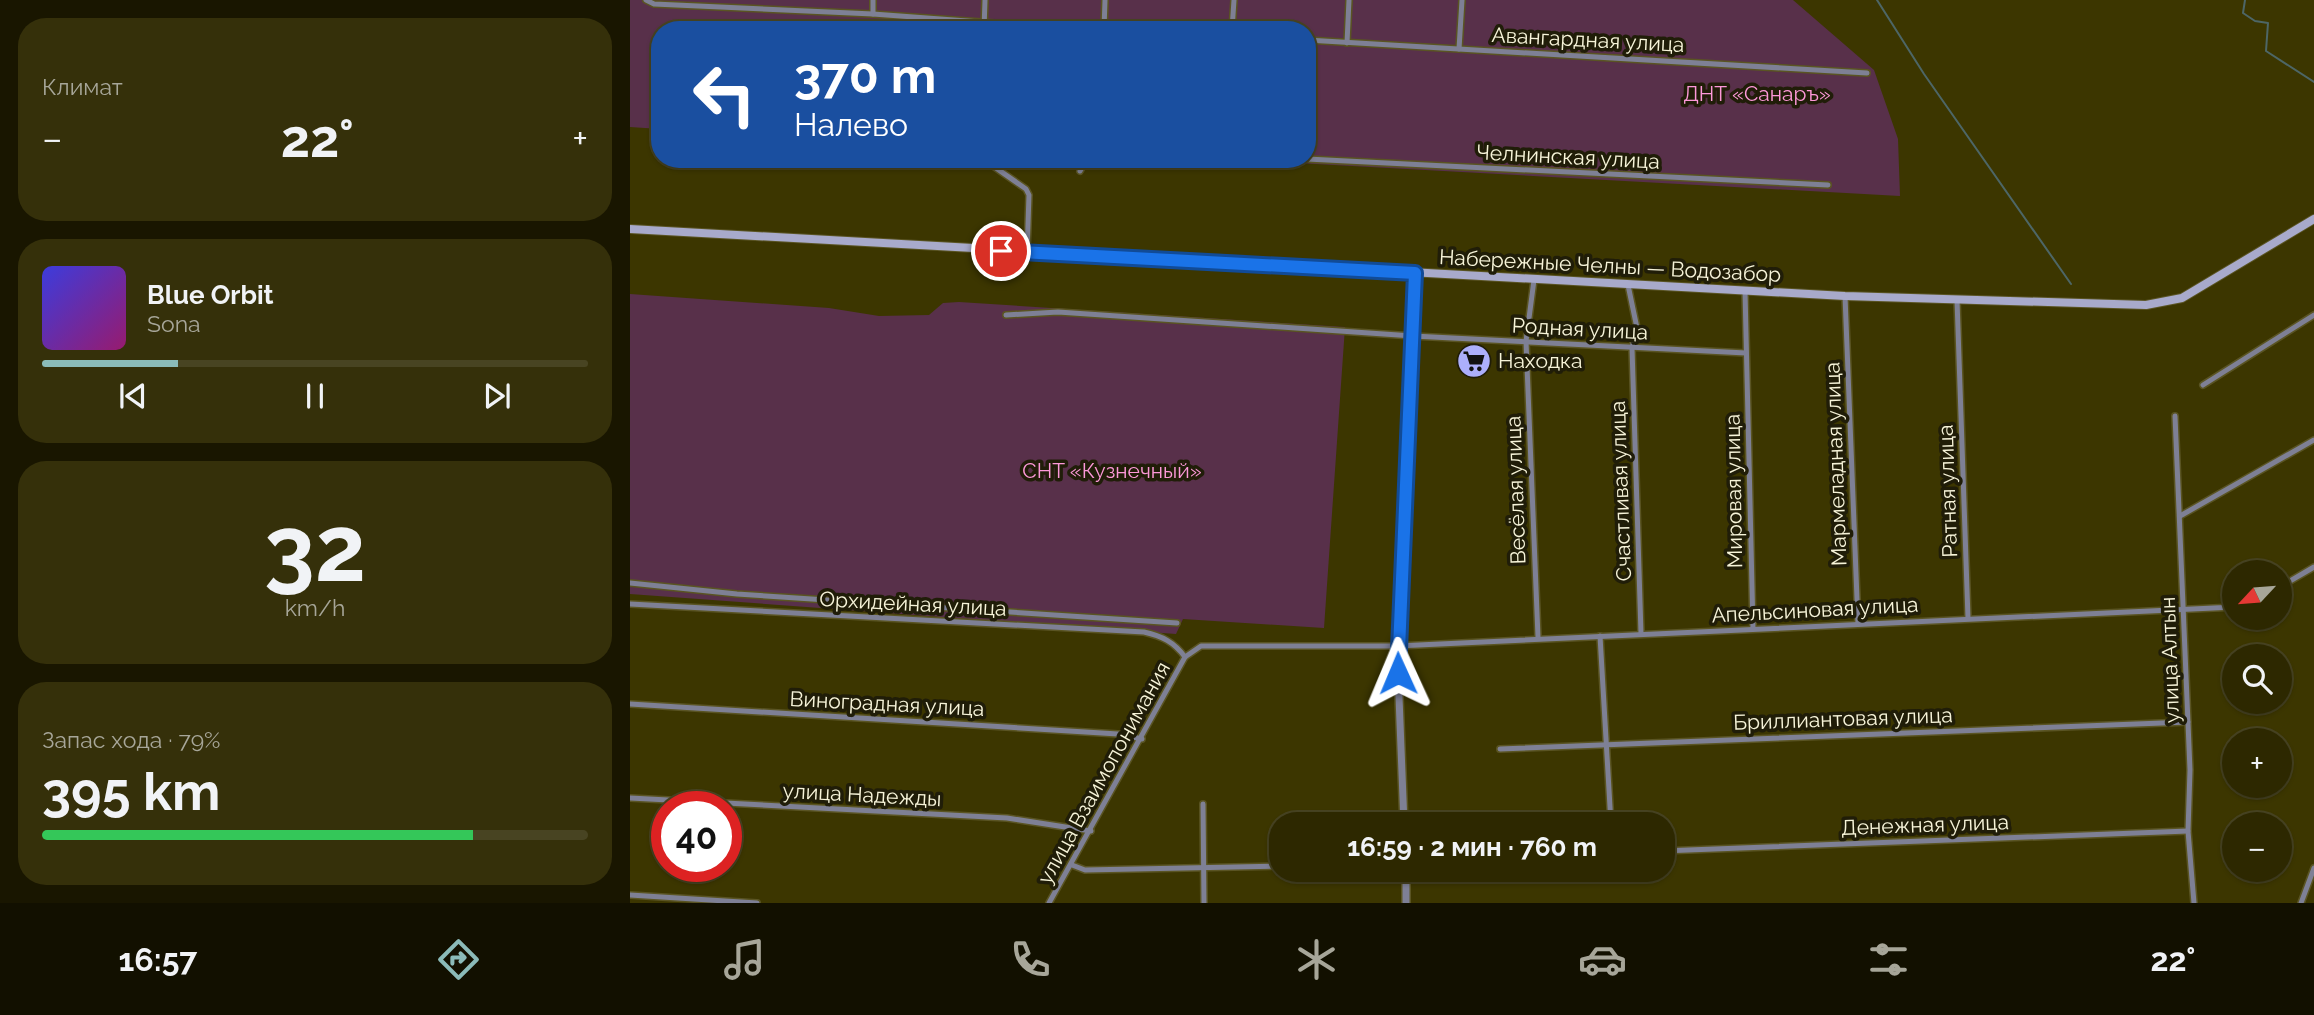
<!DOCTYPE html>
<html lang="ru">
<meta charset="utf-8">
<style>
body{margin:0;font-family:Raleway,sans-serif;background:#35300a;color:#f1f3f6;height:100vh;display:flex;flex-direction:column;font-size:26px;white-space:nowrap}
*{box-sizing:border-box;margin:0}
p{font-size:23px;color:#a7a699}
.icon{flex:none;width:38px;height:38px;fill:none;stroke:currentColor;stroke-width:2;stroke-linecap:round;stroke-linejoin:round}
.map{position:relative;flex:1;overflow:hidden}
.panel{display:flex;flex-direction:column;gap:18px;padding:18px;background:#191600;width:630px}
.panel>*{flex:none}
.top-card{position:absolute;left:21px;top:21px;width:665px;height:147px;border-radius:28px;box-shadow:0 2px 5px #0004,0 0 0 2px #484422;background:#1a4fa0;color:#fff;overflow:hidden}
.needle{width:46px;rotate:244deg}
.tools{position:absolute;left:1592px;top:560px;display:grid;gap:14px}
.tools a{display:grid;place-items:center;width:70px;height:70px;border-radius:50%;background:#2d2800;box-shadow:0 2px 5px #0004,0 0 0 2px #484422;font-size:35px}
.speed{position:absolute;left:21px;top:791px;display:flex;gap:14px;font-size:35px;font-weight:700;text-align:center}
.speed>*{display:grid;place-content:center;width:91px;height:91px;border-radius:50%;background:#2d2800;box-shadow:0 2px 5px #0004,0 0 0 2px #484422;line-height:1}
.speed .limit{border:10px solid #d22;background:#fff;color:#111}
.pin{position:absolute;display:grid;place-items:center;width:60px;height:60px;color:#fff;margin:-30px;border:4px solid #fff;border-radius:50%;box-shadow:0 2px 7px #0007}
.me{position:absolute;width:77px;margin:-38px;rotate:359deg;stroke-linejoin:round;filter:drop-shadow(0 0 5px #0008)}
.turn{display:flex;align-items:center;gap:24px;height:147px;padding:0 28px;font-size:32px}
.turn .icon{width:91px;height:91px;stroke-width:2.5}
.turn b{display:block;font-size:49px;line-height:60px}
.big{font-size:52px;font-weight:700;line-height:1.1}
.panel .widget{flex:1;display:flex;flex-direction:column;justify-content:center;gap:10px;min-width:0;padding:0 24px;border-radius:28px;background:#35300a}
.panel .dial{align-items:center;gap:0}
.dial b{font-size:91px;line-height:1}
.song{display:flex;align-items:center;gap:21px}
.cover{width:84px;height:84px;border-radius:10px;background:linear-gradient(135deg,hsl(240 70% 55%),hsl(320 70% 35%))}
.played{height:7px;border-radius:4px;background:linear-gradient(90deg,#8bbbb9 25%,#484422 25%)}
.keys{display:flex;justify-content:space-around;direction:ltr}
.heat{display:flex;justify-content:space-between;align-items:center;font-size:38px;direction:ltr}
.charge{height:10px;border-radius:5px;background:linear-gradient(90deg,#34c759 79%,#484422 0)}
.trip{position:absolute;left:639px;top:812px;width:406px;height:70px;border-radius:28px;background:#2d2800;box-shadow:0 2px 5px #0004,0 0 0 2px #484422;font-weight:700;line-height:70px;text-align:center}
.tab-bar{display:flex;height:112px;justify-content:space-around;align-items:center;background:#121000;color:#a7a699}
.tab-bar .icon{width:49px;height:49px}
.tab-bar .selected{color:#8bbbb9}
.tab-bar b{font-size:32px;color:#f1f3f6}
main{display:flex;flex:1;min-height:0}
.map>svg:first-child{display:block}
.green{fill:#58304a}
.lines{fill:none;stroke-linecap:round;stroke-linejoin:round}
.stream{stroke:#4d6666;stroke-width:2}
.minor-casing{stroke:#5a5423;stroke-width:8}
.tertiary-casing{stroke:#5a5423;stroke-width:10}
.secondary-casing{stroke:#5a5423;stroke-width:10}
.minor{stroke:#7e8095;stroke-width:5}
.tertiary{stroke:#7e8095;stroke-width:7}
.secondary{stroke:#a8aacb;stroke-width:8}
.route-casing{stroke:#114b97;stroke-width:18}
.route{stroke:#1a73e8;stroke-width:12}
.labels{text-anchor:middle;stroke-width:7;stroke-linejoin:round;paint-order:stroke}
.street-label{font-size:21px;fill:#f7f4d9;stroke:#201d08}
.park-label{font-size:21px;fill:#fd98d9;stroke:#201d08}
.poi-label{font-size:21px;fill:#f7f4d9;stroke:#201d08;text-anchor:start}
</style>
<main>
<section class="panel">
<div class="widget"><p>Климат</p>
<div class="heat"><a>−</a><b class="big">22°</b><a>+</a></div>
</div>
<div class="widget">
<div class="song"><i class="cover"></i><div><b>Blue Orbit</b><p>Sona</p></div></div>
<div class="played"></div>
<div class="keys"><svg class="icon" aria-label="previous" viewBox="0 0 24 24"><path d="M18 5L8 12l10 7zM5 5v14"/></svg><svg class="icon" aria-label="pause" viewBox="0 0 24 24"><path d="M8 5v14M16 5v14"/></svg><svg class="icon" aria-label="next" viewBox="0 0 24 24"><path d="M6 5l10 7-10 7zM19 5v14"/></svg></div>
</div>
<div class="widget dial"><b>32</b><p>km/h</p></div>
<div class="widget"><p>Запас хода · 79%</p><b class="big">395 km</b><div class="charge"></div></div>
</section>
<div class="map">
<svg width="1684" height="903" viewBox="0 0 1684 903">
<rect width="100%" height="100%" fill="#3c3600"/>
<!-- green -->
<g class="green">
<path d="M0,0H1163L1244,70L1268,139L1270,196L594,159H677V30H30V129L0,127Z"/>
<path d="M0,294L199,308L249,316L299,315L313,303L329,302L715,327L694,628L553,619L546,634L0,594Z"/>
</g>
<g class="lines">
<!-- stream -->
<g class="stream">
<path d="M1247,0L1294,74L1441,284"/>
<path d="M1615,0L1613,13L1625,21L1638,23L1636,51L1684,82"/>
</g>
<!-- minor casing -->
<g class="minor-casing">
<g id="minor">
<path d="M16,0L24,4L243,14L460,30"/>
<path d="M243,14V0"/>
<path d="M354,30L355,0"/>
<path d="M474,30L475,0"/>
<path d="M602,30L604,0"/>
<path d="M677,40L1237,73"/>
<path d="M717,43L719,0"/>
<path d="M829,49L832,0"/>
<path d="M353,159L396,189L399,195L397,253"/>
<path d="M677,159L1198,185"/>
<path d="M450,171L457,159"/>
<path d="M904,280L896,341L908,637"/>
<path d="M998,285L1007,328L1002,348L1011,633"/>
<path d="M1115,291L1123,629"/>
<path d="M1215,296L1228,624"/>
<path d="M1327,300L1338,618"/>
<path d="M376,315L428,312L783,336L1116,353"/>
<path d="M1573,385L1684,315"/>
<path d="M1545,416L1560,770L1558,831L1564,903"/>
<path d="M1550,516L1684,440"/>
<path d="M0,583L107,594L547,623"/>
<path d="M1650,587L1684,567"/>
<path d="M0,604L514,632C532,636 544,642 555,657"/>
<path d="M970,636L981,824"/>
<path d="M0,704L488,734L512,739"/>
<path d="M870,749L1558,722"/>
<path d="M0,798L377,818L461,831"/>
<path d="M573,804L574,903"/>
<path d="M1032,851L1558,831"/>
<path d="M442,865L455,870L651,866"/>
<path d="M0,895L127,903"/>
<path d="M419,903L555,657L571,646H767L1605,607"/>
<path d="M1671,903L1684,868"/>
</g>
</g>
<!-- tertiary casing -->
<g class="tertiary-casing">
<g id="tertiary">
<path d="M774,824L767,646L785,273"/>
<path d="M776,870V903"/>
</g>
</g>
<!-- secondary casing -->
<g class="secondary-casing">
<path id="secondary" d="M0,229L1215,296L1516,305L1552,298L1684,219"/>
</g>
<!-- minor -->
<use href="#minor" class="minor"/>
<!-- tertiary -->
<use href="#tertiary" class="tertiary"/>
<!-- secondary -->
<use href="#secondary" class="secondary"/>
</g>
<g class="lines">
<!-- route casing -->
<g class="route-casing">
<path id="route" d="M371,251L785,273L768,673"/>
</g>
<!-- route -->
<use href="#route" class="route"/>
</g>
<!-- icons -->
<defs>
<g id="supermarket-disc" transform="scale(1.75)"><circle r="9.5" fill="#acaffb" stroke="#201d08"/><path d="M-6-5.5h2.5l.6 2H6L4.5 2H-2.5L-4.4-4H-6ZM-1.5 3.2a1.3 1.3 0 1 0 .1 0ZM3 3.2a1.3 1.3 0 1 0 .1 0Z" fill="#111"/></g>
</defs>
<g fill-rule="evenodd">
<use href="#supermarket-disc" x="844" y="361"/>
</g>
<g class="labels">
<!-- street labels -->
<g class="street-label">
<text transform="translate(958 40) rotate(3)" y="7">Авангардная улица</text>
<text transform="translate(938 157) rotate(3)" y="7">Челнинская улица</text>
<text transform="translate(980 266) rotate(3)" y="7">Набережные Челны — Водозабор</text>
<text transform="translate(950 329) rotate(3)" y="7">Родная улица</text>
<text transform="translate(1206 464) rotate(-92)" y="7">Мармеладная улица</text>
<text transform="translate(886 490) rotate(-92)" y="7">Весёлая улица</text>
<text transform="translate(991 491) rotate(-92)" y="7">Счастливая улица</text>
<text transform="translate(1104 491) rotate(-91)" y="7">Мировая улица</text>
<text transform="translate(1318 491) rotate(-92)" y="7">Ратная улица</text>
<text transform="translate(283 604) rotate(3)" y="7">Орхидейная улица</text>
<text transform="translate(1185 610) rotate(-3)" y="7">Апельсиновая улица</text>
<text transform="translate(1540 660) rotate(-92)" y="7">улица Алтын</text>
<text transform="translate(257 704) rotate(3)" y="7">Виноградная улица</text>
<text transform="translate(1213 719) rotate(-2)" y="7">Бриллиантовая улица</text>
<text transform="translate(474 773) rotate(-61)" y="7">улица Взаимопонимания</text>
<text transform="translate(232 795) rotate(3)" y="7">улица Надежды</text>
<text transform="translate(1295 825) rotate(-2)" y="7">Денежная улица</text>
</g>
<!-- park labels -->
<g class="park-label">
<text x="1127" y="101">ДНТ «Санаръ»</text>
<text x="482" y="478">СНТ «Кузнечный»</text>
</g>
<!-- poi labels -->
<g class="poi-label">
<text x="868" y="368">Находка</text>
</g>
</g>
</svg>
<div class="tools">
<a><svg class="needle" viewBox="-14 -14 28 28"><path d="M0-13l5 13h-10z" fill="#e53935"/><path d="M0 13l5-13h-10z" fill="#a7a699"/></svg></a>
<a><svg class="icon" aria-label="search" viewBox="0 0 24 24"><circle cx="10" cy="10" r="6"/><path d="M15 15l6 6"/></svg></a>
<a>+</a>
<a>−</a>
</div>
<div class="speed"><div class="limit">40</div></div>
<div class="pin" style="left:371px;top:251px;background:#d93025"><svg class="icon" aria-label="arrive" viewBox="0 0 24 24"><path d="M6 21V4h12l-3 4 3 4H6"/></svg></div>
<svg class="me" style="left:768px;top:673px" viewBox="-20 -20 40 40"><path d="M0-17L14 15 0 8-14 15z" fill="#1a73e8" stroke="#fff" stroke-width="4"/></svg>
<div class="trip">16:59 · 2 мин · 760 m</div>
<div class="top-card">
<div class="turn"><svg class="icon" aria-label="left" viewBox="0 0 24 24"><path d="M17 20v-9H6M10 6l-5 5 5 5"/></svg><div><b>370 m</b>Налево</div></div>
</div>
</div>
</main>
<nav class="tab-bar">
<b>16:57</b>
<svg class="icon selected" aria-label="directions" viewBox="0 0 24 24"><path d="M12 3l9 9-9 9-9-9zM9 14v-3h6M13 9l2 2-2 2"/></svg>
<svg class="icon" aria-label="music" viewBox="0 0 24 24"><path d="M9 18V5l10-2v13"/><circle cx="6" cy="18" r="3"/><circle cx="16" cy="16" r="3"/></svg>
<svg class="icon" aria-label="phone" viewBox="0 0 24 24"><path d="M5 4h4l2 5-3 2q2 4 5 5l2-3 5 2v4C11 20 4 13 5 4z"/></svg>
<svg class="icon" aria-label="climate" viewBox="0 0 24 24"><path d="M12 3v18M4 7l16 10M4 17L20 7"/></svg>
<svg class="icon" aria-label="car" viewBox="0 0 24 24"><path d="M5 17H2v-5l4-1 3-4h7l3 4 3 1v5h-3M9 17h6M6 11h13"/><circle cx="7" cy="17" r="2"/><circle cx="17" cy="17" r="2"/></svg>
<svg class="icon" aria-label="filters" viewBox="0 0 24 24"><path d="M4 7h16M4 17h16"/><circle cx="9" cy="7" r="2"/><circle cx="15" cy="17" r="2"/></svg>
<b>22°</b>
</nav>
